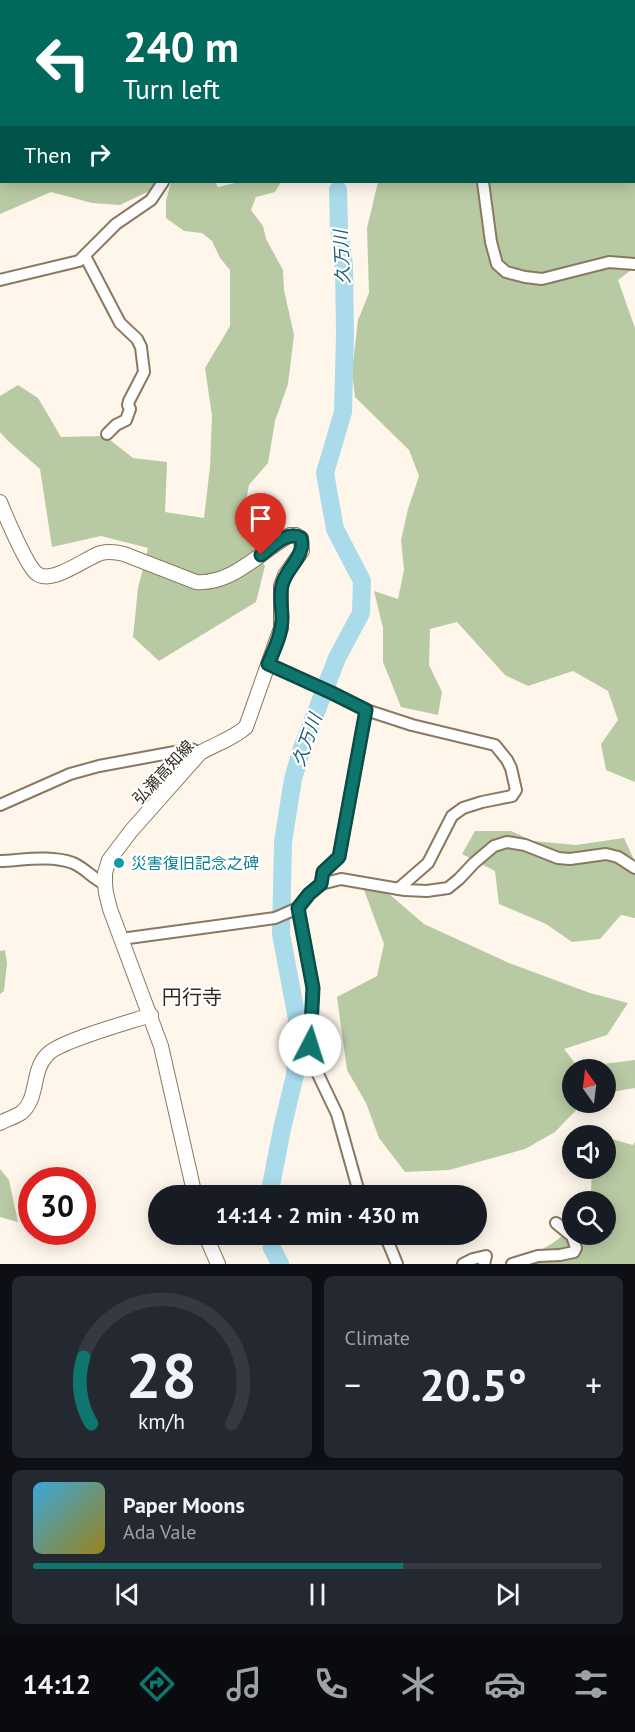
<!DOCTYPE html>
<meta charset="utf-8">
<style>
body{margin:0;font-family:"PT Sans","Noto Sans JP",sans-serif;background:#242831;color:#f1f3f6;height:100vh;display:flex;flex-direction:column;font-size:22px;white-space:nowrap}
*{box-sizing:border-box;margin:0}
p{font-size:20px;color:#9ea1a6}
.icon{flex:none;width:33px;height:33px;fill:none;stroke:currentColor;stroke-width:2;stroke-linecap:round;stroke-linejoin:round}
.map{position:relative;height:1264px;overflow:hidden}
.side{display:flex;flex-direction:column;gap:12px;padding:12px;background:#0d0f14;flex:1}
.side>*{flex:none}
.banner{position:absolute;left:0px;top:0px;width:636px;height:183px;box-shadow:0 3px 15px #0003;background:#00695c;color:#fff;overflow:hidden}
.needle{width:39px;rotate:346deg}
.fabs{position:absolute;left:562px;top:1059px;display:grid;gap:12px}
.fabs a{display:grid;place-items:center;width:54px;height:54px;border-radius:50%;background:#171b24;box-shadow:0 3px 15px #0003;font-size:30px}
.speed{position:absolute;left:18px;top:1167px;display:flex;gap:12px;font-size:30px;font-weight:700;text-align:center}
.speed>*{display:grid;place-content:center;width:78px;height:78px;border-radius:50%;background:#171b24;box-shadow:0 3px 15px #0003;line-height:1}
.speed .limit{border:9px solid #d22;background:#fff;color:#111}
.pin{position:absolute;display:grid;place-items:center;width:51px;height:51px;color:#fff;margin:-62px -26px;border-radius:50% 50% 50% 0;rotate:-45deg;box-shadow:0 0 6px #0007}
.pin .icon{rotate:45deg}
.me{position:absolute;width:66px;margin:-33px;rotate:5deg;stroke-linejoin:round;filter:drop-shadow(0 0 4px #0008)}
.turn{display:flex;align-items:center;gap:21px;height:126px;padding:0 24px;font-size:27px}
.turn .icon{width:78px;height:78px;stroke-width:2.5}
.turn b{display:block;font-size:42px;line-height:51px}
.then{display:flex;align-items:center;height:57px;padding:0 24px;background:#0003;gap:12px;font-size:22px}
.big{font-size:45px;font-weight:600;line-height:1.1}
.side .tile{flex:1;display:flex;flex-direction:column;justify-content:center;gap:9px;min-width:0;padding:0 21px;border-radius:9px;background:#242831}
.side .dial{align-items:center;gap:0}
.dial svg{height:156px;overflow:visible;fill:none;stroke:#363941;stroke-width:7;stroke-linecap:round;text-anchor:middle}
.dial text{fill:#f1f3f6;stroke:none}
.song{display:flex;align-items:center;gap:18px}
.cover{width:72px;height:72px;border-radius:9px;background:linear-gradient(135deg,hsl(200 70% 55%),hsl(50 70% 35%))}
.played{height:6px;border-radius:3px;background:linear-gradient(90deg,#0f766e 65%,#363941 65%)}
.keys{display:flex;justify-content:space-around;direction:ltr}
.heat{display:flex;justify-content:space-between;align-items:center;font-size:33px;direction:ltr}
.side .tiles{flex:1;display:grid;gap:12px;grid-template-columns:1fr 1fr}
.tile:last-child{grid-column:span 2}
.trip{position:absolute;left:148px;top:1185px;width:339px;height:60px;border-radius:30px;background:#171b24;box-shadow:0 3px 15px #0003;font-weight:600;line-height:60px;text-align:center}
.tabs{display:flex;height:96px;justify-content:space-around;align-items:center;background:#090b0e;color:#9ea1a6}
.tabs .icon{width:42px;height:42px}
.tabs .current{color:#0f766e}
.tabs b{font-size:27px;color:#f1f3f6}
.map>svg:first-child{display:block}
.forest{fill:#b8caa3}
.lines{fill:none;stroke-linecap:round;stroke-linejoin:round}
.river{stroke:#a9dbeb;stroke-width:18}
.street-casing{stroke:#8b7860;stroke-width:14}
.secondary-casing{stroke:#8b7860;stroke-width:16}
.street{stroke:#fff;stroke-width:10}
.secondary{stroke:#fff;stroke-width:14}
.route-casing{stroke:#0a4d48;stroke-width:15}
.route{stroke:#0f766e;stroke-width:10}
.culture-dot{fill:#0f9aa8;stroke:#fff;stroke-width:2}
.labels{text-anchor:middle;stroke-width:4.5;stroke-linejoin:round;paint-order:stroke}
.street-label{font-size:16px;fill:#322a20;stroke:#fff}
.culture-label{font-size:16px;fill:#0d838f;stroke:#fff;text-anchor:start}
.water-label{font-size:18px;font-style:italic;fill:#216172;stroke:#fff}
.quarter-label{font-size:20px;fill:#322a20;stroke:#fff}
</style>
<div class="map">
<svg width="635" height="1264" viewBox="0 0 635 1264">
<rect width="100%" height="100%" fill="#fff6eb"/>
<!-- forest -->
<g class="forest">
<path d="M0,0H635V267L618,280L635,328V782L606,770L601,744L618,720L608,691L573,671L528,686L505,675L457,622L430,629L429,665L442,692L438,715L401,707L383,662V628L374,591L398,599L404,570L401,540L408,509L419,476L409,450L355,397L352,371L358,320L369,293L367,228L378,182H634V2H2V182H168L120,205L92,203L51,192L0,214Z"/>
<path d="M171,182H215L218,187L239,182H281L275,192L256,197L251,210L263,226L266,239L283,270L284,290L294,335L288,384L275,421L268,463L249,485L241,528L265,566L256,602L159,661L133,637L138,588L148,548L101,536L52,547L40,469L8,441L0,432V396L18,385L38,398L61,437L105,436L133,458L167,462L165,512L204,518L210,467L212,416L205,368L230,326V270L220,258L212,241L202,233L184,231L166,218V201Z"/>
<path d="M475,831H511L533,841L576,845L624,838L635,862V918L621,915L600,939L572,942L546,924L499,904L495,871L462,854Z"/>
<path d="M381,887L424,924L509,963L590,993L628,1003L607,1035L564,1049L578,1067L635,1060V1088L606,1093V1070H573V1102L583,1103L555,1132L525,1149L449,1170L405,1172L379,1138L366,1103L347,1070L337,997L377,976L384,944L364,890Z"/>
<path d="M5,950L7,963L4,991L0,994V951Z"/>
<path d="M608,1138L633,1145L635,1142V1264H508C531,1254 560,1245 573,1223V1234H606V1202L586,1201L591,1192L592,1169L606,1168V1142Z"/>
<path d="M0,1169L9,1180L18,1222L0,1217Z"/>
</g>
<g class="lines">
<!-- river -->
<g class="river">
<path d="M269,1196L282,1129L295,1075L297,1019L281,934L283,842L293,779L302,748L337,658L361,613L362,581L335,529L325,473L343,412L345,335L344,265L339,230L338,190"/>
<path d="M270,1234L272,1248L280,1264"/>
</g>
<!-- street casing -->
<g class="street-casing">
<g id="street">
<path d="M419,0V2"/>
<path d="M383,2V0"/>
<path d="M483,182L491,242L497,264L506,272L525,277L542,279L609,262L635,264"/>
<path d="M85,256L120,323L137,339L141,347L144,372L129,401L128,405L130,409L126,420L116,425L107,434"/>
<path d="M0,280L79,261L116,224L151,200L163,182"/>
<path d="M268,664L332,693L366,710L412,725L495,745L507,760L511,768L516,790L512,796L482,802L463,808L452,816L428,863L398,889"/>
<path d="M0,805L70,774L99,766L191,749L200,753"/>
<path d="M0,861C23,860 51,855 73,863C85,868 93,879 105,884"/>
<path d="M321,884L323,872L339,857L366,710"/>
<path d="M298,908L313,988L310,1045L316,1070L337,1114L360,1196"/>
<path d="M121,939L275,918L298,908L309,894L321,884L341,879L405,890L427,891L448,888L459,879L474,863L494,846L507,842L525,845L558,858L570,859L606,854L618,857L635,868"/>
<path d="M380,1234L388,1242L397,1264"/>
<path d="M463,1264L473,1259L486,1256L484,1264"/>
<path d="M512,1264L538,1256L560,1255L574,1252L576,1248L572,1236L556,1223"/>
</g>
</g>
<!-- secondary casing -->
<g class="secondary-casing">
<g id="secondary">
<path d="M0,502C6,517 26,564 36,573C51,586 85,558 101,553C109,551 116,552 124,554L196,582C232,585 260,552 290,535H296L301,538L302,551L285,575L281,586V628L246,727C233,739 215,744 200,753L131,831L109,860L105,873V884L106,893L110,909L161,1046L195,1196"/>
<path d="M0,1123C7,1119 15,1117 21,1113C39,1099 31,1071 47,1055C59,1041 130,1022 151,1015"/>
<path d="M205,1234L218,1264"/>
</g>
</g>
<!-- street -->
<use href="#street" class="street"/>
<!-- secondary -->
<use href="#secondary" class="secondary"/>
</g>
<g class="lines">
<!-- route casing -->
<g class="route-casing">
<path id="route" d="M261,555C273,546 287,530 301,538C306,556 286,568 282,585C279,596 282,607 282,618C282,634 274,650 268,664L332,693L366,710L339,857L323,872L321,884L309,894L298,908L313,988L310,1045"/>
</g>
<!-- route -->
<use href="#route" class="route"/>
</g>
<!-- markers -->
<circle class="culture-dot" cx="119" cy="863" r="6"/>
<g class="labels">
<!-- street labels -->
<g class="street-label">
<text transform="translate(163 772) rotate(-47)" y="6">弘瀬高知線</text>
</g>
<!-- culture labels -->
<g class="culture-label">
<text x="131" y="869">災害復旧記念之碑</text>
</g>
<!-- water labels -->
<g class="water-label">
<text transform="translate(342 257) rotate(-93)" y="6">久万川</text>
<text transform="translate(307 740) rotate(-70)" y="6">久万川</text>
</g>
<!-- quarter labels -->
<g class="quarter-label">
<text x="192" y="1004">円行寺</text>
</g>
</g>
</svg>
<div class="fabs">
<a><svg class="needle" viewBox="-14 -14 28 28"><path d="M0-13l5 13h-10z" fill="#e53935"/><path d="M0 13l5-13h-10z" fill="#9ea1a6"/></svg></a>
<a><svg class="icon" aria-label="sound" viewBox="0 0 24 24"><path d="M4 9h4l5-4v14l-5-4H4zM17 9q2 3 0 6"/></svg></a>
<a><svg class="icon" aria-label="search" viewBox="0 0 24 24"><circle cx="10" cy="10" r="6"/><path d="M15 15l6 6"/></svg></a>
</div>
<div class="speed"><div class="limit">30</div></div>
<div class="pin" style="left:261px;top:555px;background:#d93025"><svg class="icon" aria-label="arrive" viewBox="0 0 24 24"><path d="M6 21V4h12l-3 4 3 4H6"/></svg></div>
<svg class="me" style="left:310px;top:1045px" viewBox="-20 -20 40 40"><circle r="19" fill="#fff"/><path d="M0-13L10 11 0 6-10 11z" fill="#0f766e"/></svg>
<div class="trip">14:14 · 2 min · 430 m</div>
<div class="banner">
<div class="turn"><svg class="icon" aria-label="left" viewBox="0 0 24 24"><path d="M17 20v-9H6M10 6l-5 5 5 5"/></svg><div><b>240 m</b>Turn left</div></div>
<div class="then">Then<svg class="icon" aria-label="right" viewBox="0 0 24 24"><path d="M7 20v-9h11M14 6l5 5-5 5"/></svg></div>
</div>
</div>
<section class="side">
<div class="tiles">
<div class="tile dial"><svg viewBox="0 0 100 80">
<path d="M14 69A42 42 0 1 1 86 69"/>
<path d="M14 69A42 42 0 0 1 10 35" stroke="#0f766e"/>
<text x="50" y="56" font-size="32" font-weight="700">28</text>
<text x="50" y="72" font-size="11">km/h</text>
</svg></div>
<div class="tile"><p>Climate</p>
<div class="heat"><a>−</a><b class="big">20.5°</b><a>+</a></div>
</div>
<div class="tile">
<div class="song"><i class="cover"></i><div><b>Paper Moons</b><p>Ada Vale</p></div></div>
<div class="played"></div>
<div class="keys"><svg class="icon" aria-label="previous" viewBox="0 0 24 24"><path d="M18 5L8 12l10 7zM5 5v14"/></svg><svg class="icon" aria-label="pause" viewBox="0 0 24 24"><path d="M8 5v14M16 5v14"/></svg><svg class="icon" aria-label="next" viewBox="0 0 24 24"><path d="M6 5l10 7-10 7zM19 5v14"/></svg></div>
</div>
</div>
</section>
<nav class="tabs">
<b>14:12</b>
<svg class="icon current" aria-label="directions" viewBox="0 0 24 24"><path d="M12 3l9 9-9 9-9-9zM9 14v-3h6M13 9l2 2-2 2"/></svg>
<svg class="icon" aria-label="music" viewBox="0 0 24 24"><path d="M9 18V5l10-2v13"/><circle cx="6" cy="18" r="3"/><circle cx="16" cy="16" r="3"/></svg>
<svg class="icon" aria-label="phone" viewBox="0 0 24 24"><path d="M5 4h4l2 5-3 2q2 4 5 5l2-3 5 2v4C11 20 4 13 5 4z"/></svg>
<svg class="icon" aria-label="climate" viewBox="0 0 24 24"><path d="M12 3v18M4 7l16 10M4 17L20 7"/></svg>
<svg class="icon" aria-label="car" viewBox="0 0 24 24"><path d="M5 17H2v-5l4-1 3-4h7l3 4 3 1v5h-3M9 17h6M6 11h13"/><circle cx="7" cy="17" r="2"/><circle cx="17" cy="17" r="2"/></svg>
<svg class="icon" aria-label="filters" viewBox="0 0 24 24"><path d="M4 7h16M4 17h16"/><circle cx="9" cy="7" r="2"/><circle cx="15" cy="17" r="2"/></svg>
</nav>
